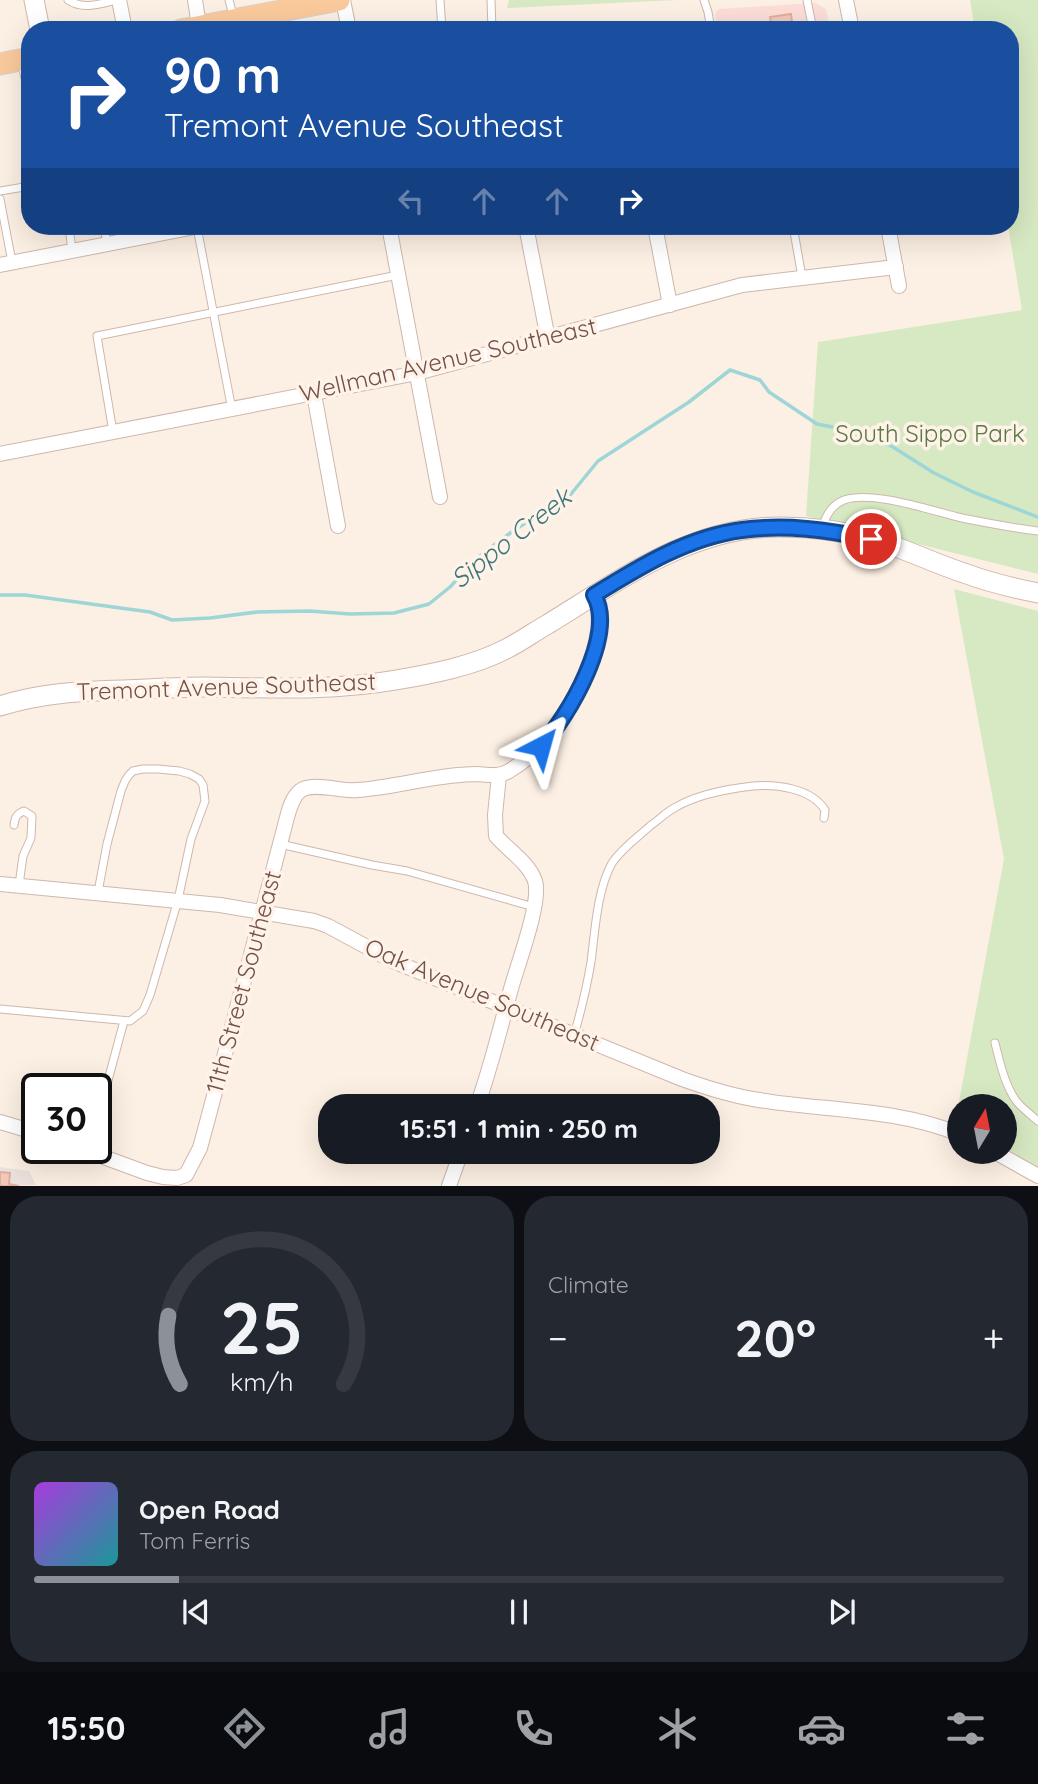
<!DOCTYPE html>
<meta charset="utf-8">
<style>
body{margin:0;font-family:Quicksand,sans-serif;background:#242831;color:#f1f3f6;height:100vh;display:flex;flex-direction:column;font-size:26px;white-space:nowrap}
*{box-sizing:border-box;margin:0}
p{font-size:23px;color:#9ea1a6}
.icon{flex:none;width:38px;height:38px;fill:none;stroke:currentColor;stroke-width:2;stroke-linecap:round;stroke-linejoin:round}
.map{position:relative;height:1186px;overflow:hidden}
.panel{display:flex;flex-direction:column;gap:10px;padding:10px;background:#0d0f14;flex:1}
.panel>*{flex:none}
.hud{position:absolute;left:21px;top:21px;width:998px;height:214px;border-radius:28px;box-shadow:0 7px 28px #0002;background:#1a4fa0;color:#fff;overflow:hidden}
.needle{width:46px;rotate:10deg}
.controls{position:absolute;left:947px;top:1094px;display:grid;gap:14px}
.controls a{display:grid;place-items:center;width:70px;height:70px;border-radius:50%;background:#171b24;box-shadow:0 7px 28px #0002;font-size:35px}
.speed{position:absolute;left:21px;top:1073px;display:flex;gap:14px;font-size:35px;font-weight:700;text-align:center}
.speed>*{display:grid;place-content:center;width:91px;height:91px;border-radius:50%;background:#171b24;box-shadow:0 7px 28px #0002;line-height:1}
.speed .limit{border:4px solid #111;border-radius:10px;background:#fff;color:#111}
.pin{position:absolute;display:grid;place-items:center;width:60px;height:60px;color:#fff;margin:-30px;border:4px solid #fff;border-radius:50%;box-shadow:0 2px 7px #0007}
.me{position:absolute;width:77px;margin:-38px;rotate:39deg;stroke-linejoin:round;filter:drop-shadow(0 0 5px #0008)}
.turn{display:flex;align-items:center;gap:24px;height:147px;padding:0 28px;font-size:32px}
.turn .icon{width:91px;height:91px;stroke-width:2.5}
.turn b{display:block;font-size:49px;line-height:60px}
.lanes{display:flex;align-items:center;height:66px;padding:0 28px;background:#0003;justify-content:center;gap:35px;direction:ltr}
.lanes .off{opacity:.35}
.big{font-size:52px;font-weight:700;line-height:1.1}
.panel .widget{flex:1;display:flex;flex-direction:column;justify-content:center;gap:10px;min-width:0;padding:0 24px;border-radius:28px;background:#242831}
.panel .dial{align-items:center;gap:0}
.dial svg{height:182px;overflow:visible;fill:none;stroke:#363941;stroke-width:7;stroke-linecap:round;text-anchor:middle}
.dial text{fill:#f1f3f6;stroke:none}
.song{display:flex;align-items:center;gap:21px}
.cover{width:84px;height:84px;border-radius:10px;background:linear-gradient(135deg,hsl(280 70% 55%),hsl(180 70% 35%))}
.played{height:7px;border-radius:4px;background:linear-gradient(90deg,#8c9099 15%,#363941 15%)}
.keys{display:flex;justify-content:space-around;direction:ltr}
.heat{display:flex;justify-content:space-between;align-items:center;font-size:38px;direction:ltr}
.panel .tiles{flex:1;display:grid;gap:10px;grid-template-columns:1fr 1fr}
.widget:last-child{grid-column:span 2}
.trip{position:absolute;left:318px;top:1094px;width:402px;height:70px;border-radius:28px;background:#171b24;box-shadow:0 7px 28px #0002;font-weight:700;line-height:70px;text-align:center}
.menu{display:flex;height:112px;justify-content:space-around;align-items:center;background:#090b0e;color:#9ea1a6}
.menu .icon{width:49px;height:49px}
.menu .selected{color:#8c9099}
.menu b{font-size:32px;color:#f1f3f6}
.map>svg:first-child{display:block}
.commercial{fill:#fcddd7}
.industrial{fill:#ebe2de}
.green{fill:#d7e9c2}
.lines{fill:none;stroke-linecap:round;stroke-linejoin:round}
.stream{stroke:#9ed6d7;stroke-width:3.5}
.building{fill:#f1c9bb;stroke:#e3ad9c;stroke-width:2}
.lane-casing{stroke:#cfb7ad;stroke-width:9}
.street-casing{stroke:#cfb7ad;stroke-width:16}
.secondary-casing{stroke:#d2b6aa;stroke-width:21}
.primary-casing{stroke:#d8cfcc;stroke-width:23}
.lane{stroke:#fff;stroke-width:7}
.street{stroke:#fff;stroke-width:14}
.secondary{stroke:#fff;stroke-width:19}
.primary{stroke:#faca9c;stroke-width:21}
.route-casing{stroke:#114b97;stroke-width:18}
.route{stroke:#1a73e8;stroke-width:12}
.labels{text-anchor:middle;stroke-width:7;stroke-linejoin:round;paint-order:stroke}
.street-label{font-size:24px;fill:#745249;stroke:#fff3e9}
.park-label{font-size:24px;fill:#5a7942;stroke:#fff3e9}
.water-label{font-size:26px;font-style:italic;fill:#3d7879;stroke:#fff3e9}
</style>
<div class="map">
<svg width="1038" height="1186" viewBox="0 0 1038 1186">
<rect width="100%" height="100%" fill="#fcefe3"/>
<!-- commercial -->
<path class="commercial" d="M815,3L826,9L830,30H717L715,14L719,9Z"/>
<!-- industrial -->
<path class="industrial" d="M0,1167L29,1171L36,1185L0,1186Z"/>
<!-- green -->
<g class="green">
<path d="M509,0H677L507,8Z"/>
<path d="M970,0H1038V574L806,516L818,342L1022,310L1008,226H1010V30H975Z"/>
<path d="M954,589L1038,611V1168L1005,1149L1004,1106H959V1125L955,1123L1004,859Z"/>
</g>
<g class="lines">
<!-- stream -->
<path class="stream" d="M0,595H25L150,612L172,620L210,618L257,612L309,611L350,614L394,613L429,604L450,587L477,558L513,531L550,507L562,505L598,461L689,402L730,370L760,380L769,392L817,424L863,433L893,447L934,473L973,492L1038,517"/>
</g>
<!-- building -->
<g class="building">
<path d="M791,14L793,30H772L770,17Z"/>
<path d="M0,1172L10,1173L9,1184L19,1186H0Z"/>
</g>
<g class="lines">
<!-- lane casing -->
<g class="lane-casing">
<g id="lane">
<path d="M68,0C83,10 100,4 117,0"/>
<path d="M229,0L234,19"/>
<path d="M440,0L442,30"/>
<path d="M491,0L492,30"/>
<path d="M704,0L708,12L711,30"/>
<path d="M807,0L813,30"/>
<path d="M21,61L30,99"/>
<path d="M0,191L30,186"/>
<path d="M0,199L12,262"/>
<path d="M69,226L72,251"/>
<path d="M104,226L107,244"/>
<path d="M793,226L802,277"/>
<path d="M197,227L232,410"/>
<path d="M113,432L97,336L398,275"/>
<path d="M822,529C825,517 831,505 844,500C873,490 932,511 962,518C987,523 1013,528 1038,531"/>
<path d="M14,825C15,818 16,814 24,811L32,816L31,838L23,856L19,885"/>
<path d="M280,844L372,865L407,871L534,907"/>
<path d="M0,1009L130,1021L143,1011L150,995L178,900L191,839L205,801L203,785L199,779L190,774L179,771L158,769H143L133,771L129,775L125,781L121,791L107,844L98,892"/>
<path d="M574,1035C581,1011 587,986 591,962C595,931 597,890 612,863C622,848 637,838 650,826C659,820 666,812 676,807C698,794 727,789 753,786C776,784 811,788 825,810L824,818"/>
<path d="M995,1043C1000,1063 1005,1086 1017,1102C1023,1109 1031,1115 1038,1121"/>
<path d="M96,1125L124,1021"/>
</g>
</g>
<!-- street casing -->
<g class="street-casing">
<g id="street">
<path d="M119,0L125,30"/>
<path d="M195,0L199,26"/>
<path d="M343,0L349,30"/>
<path d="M846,0L852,30"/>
<path d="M389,226L440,497"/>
<path d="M526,226L548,339"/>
<path d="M655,226L670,305"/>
<path d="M888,226L899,286"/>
<path d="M0,265L200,226"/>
<path d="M314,394L338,526"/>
<path d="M0,454L417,373L742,285L896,267"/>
<path d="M0,884L220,905L314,921L328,926L393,961L682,1079C707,1088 732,1096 759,1100C826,1111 895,1108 959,1134"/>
<path d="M477,1106C490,1070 499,1033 509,996C515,971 542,903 535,881C529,863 508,850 496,836L495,815L499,775"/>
<path d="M0,1122L37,1133"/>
<path d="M79,1148L147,1173L163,1177L177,1178L186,1175L200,1148L210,1111L285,825C288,814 291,798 300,791C312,781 342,792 357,790C398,787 437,774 478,774C490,775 499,777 509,771C548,748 572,707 588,667C597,646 607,616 594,595"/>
<path d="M995,1152L1038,1176"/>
<path d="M449,1186L461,1152"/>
</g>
</g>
<!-- secondary casing -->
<g class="secondary-casing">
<g id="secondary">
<path d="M34,0L40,30"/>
<path d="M0,706C41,693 81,691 124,690C151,689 178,687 205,687C269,688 333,691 396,680C432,674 473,666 506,649C520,642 534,632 548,624C620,580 692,526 781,527C811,527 843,531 872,539C904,548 933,563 964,573C988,582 1013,588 1038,593"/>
</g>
</g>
<!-- primary casing -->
<g class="primary-casing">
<g id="primary">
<path d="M181,30L339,0"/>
<path d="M0,64L30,58"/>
</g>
</g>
<!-- lane -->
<use href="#lane" class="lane"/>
<!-- street -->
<use href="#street" class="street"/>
<!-- secondary -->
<use href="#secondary" class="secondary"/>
<!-- primary -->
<use href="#primary" class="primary"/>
</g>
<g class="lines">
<!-- route casing -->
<g class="route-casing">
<path id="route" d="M541,746C568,717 617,634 594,595C639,567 688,537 742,530C786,524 828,530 871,539"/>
</g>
<!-- route -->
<use href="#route" class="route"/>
</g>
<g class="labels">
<!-- street labels -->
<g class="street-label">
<text transform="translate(448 360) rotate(-13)" y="8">Wellman Avenue Southeast</text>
<text transform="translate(226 687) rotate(-2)" y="8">Tremont Avenue Southeast</text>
<text transform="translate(244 982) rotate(-75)" y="8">11th Street Southeast</text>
<text transform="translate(482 995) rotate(23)" y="8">Oak Avenue Southeast</text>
</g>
<!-- park labels -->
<g class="park-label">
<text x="930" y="442">South Sippo Park</text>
</g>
<!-- water labels -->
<g class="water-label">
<text transform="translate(511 538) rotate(-38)" y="9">Sippo Creek</text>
</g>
</g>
</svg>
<div class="controls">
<a><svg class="needle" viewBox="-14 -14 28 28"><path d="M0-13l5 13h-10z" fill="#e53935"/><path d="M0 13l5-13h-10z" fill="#9ea1a6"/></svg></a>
</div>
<div class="speed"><div class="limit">30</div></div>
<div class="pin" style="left:871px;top:539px;background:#d93025"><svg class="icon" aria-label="arrive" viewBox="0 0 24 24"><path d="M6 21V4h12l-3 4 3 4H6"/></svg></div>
<svg class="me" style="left:541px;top:746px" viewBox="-20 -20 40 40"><path d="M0-17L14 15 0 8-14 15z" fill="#1a73e8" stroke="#fff" stroke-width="4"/></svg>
<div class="trip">15:51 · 1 min · 250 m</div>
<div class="hud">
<div class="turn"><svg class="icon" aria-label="right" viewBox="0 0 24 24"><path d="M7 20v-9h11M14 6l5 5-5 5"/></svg><div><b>90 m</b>Tremont Avenue Southeast</div></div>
<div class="lanes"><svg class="icon off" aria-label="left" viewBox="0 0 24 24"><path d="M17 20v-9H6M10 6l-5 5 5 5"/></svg><svg class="icon off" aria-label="ahead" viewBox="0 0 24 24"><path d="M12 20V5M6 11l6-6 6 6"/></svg><svg class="icon off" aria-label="ahead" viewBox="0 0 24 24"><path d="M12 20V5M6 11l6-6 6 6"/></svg><svg class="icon" aria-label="right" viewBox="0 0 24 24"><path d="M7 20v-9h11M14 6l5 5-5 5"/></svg></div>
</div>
</div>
<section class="panel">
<div class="tiles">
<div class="widget dial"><svg viewBox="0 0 100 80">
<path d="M14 69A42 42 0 1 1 86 69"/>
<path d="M14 69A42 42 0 0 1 9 39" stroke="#8c9099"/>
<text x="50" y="56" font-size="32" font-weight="700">25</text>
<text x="50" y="72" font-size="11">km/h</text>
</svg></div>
<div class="widget"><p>Climate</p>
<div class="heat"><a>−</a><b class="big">20°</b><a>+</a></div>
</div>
<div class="widget">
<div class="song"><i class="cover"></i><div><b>Open Road</b><p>Tom Ferris</p></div></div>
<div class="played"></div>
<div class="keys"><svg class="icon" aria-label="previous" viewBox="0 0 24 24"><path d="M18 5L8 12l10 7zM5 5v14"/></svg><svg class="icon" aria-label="pause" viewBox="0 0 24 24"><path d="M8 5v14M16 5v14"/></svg><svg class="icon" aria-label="next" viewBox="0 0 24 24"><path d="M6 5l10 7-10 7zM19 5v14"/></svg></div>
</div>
</div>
</section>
<nav class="menu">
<b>15:50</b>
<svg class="icon selected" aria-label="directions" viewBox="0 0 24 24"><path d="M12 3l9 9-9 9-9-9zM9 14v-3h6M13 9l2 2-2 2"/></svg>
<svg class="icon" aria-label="music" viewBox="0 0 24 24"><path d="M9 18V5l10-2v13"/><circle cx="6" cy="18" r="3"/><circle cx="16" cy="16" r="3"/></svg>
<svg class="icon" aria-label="phone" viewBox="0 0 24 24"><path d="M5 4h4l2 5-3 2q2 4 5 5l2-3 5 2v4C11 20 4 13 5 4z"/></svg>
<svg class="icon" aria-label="climate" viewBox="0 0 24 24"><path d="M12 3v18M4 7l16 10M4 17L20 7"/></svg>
<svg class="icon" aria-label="car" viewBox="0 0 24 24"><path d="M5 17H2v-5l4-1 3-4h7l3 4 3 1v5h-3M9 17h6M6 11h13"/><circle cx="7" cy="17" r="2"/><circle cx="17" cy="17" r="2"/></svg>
<svg class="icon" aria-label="filters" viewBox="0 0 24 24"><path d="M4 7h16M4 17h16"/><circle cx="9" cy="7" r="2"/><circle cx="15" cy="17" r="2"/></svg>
</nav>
